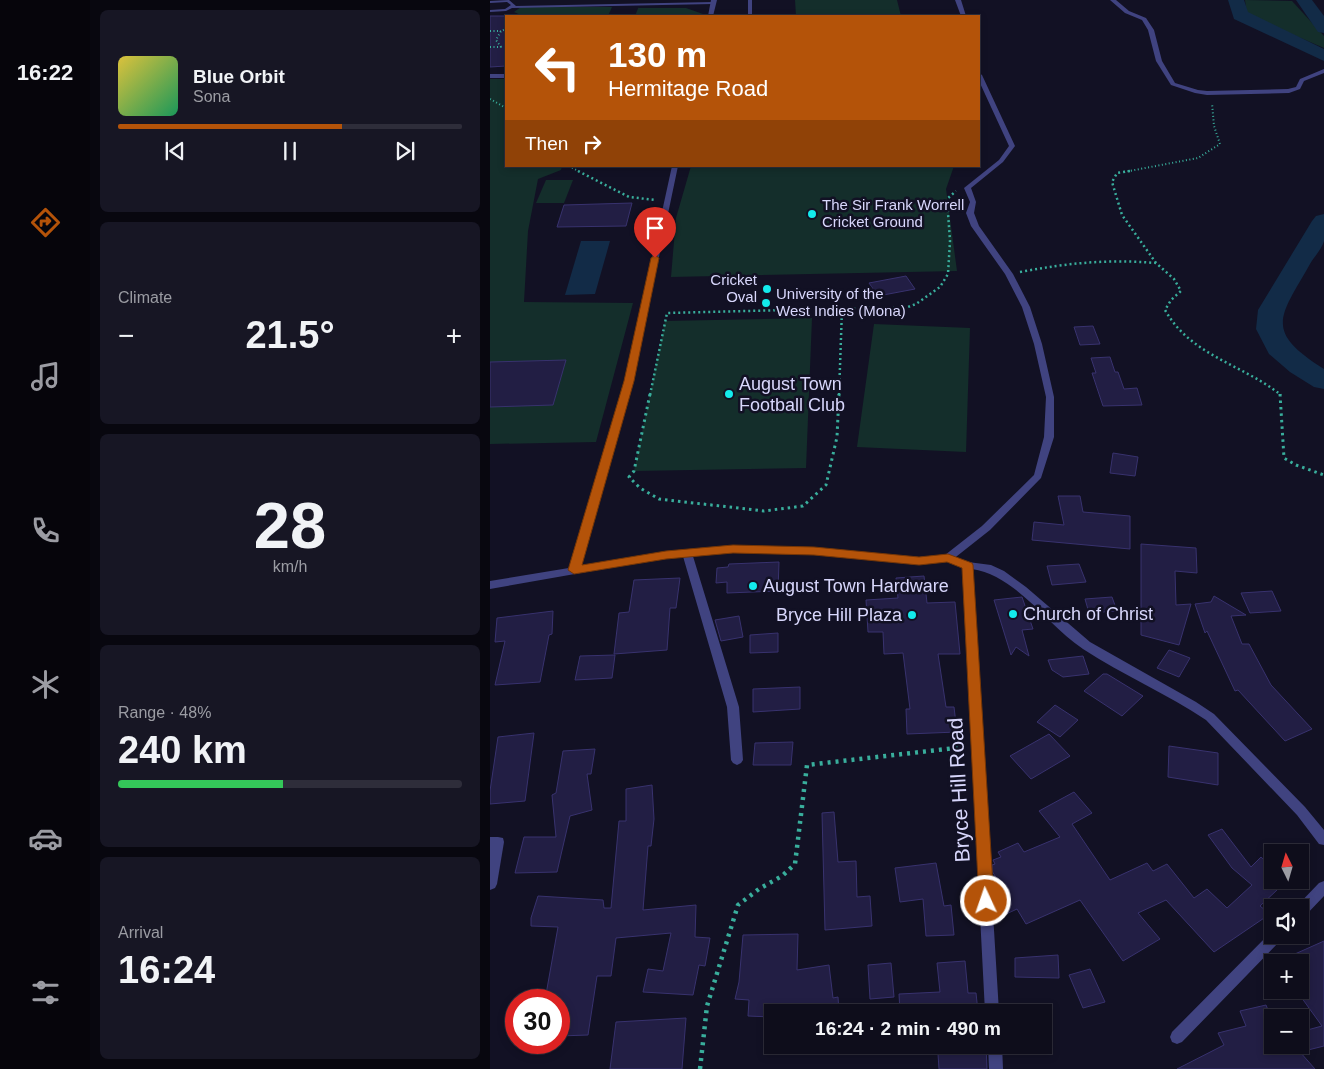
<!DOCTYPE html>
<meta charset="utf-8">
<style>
body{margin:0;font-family:Helvetica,sans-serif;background:#171624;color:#f1f3f6;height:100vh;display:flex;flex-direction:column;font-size:19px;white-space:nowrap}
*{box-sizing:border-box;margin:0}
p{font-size:16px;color:#9b9ca3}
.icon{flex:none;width:28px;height:28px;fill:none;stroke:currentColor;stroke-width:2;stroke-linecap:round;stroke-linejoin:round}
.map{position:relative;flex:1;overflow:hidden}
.panel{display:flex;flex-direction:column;gap:10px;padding:10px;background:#08070f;width:400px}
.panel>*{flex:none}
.hud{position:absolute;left:15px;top:15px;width:475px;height:152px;border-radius:0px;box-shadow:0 2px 8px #0003,0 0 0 1px #2e2d3a;background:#b45309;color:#fff;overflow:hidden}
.needle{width:32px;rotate:355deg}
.controls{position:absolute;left:774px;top:844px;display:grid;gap:10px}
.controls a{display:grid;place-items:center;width:45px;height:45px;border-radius:0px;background:#0e0d1b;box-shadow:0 2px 8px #0003,0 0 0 1px #2e2d3a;font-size:25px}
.speed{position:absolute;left:15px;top:989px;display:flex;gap:10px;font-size:25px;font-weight:700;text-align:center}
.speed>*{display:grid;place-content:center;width:65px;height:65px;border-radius:50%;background:#0e0d1b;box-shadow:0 2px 8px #0003,0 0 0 1px #2e2d3a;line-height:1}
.speed .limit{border:8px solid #d22;background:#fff;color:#111}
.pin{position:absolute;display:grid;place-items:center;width:42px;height:42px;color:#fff;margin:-51px -21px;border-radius:50% 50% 50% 0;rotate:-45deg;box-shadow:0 0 5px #0007}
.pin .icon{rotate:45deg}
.me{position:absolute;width:55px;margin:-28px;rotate:357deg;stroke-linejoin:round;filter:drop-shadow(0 0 4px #0008)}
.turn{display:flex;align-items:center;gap:18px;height:105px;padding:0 20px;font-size:22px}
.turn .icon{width:65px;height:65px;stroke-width:2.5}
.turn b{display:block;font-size:35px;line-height:42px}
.then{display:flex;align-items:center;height:48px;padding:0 20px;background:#0003;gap:10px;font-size:19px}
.big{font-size:38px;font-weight:600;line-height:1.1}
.panel .card{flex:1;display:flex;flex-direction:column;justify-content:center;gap:8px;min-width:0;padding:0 18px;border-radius:8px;background:#171624}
.panel .dial{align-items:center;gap:0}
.dial b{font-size:65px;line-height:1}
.song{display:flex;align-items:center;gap:15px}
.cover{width:60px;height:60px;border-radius:8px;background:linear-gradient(135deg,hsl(50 70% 55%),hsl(150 70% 35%))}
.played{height:5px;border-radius:2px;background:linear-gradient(90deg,#b45309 65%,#2e2d3a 65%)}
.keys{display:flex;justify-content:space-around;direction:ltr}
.heat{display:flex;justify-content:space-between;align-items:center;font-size:28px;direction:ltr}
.charge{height:8px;border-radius:4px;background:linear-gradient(90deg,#34c759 48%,#2e2d3a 0)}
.trip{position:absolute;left:274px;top:1004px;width:288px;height:50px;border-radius:0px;background:#0e0d1b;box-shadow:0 2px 8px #0003,0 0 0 1px #2e2d3a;font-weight:600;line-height:50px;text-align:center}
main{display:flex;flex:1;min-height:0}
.dock{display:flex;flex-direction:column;width:90px;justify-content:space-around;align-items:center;background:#06050b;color:#9b9ca3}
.dock .icon{width:35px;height:35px}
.dock .current{color:#b45309}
.dock b{font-size:22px;color:#f1f3f6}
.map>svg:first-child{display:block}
.green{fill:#142e2b}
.water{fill:#122b47}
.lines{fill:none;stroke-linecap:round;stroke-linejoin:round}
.river{fill:#122b47;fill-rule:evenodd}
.building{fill:#221e44;stroke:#38326e}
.path-far3{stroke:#39ae9c;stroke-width:2;stroke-dasharray:1 2.5;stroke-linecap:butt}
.path-far2{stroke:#39ae9c;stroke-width:2.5;stroke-dasharray:2 3;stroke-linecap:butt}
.path-far1{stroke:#39ae9c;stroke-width:3;stroke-dasharray:2.5 4;stroke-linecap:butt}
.path{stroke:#39ae9c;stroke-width:4.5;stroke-dasharray:3 5;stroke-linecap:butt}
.service{fill:#404380;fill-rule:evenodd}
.minor{fill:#404380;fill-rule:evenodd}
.tertiary{fill:#404380;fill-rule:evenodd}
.route{fill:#b45309;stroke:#753606}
.poi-dot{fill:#13ebec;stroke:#121124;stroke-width:2}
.labels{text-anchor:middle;stroke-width:5;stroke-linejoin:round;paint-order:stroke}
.far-poi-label{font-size:15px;fill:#d8d7fc;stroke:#121124;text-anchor:start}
.poi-label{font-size:18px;fill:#d8d7fc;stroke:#121124;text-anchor:start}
.near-street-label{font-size:21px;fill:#d8d7fc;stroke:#121124}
</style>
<main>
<nav class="dock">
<b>16:22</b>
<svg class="icon current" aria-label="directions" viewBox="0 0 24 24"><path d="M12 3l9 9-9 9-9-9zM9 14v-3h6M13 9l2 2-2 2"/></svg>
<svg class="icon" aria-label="music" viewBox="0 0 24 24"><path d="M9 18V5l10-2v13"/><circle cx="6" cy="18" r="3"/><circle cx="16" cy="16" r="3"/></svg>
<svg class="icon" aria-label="phone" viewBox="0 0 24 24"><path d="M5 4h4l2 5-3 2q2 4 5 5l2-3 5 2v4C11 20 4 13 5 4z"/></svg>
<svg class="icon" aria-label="climate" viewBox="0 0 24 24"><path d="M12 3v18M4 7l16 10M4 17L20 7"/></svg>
<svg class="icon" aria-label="car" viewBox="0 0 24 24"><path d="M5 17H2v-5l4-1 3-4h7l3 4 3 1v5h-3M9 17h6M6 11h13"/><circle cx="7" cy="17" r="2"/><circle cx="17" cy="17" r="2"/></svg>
<svg class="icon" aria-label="filters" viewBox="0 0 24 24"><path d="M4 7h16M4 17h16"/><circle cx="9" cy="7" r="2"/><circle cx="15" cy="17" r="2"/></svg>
</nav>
<section class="panel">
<div class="card">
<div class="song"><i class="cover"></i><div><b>Blue Orbit</b><p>Sona</p></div></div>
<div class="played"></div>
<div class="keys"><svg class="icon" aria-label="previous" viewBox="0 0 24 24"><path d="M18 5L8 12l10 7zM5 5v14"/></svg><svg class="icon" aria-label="pause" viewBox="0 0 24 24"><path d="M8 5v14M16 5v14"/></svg><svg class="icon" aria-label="next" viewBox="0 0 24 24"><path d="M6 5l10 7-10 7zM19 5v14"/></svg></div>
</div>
<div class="card"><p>Climate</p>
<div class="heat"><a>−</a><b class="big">21.5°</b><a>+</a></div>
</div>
<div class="card dial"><b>28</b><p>km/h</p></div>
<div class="card"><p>Range · 48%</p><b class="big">240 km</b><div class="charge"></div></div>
<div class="card"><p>Arrival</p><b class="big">16:24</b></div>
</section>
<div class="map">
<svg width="834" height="1069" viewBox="0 0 834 1069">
<rect width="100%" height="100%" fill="#121124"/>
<!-- green -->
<g class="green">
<path d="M305,0H407L411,16H306Z"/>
<path d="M755,0L802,1L834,36V48L757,15Z"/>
<path d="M149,6L148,8H196L213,14V16H145Z"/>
<path d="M31,7H122L118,16H33L24,12Z"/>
<path d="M0,79H16V166H72L71,170L48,179L38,231L34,302L143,303L106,442L0,444Z"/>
<path d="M201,166H464L456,189L467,271L181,277L186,218Z"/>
<path d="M56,180H83L74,203H46Z"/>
<path d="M322,318L316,468L144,471L175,321Z"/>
<path d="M384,324L480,328L476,452L367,447Z"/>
</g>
<!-- water -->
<path class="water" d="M91,241H120L105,294L75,295Z"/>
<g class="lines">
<!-- river -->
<g class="river">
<path d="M738,0H754L758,12L834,49V61L744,19Z"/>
<path d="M806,0H822L834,16V33L828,32Z"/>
<path d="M834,214C834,222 834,233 834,241C832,249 824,257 820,264C790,317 773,331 834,369V389L824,387L800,372L779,354L766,329L768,310L822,221L826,216Z"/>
</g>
</g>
<!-- building -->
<g class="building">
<path d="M0,16H16V66L0,67Z"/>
<path d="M142,203L136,226L67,227L74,205Z"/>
<path d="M416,276L425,289L388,296L379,283Z"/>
<path d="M603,326L610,344L590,345L584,327Z"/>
<path d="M620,357L625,372H628L634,389L647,388L652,405L613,406L602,373H606L601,358Z"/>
<path d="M76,360L63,405L0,407V362Z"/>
<path d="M623,453L648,457L645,476L620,473Z"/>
<path d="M568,496H590L593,512L640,516V549L542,540L544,522L574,525Z"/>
<path d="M651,544L706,548L707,573L685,571L686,605L701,604L689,645L651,635Z"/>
<path d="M289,562L288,591L237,593V582L226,583L227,568L238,567L239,564Z"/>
<path d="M589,564L596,582L562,585L557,566Z"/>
<path d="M434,576L437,603L465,602L470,654H448L456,707H464L467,732L417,734L416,709H420L413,653L394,654L393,632H378L376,600L408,598L406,578Z"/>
<path d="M190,578L186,608H180L177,650L124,654L129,613L139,612L144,580Z"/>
<path d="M782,591L791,611L760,613L751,593Z"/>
<path d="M724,596L756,615L741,616L752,644H759L781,685L822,729L795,741L748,690L745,691L717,631L715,633L705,604L721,602Z"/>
<path d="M532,597L543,629L532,630L539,656L526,647L521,655L504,600Z"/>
<path d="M622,597L627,611L599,613L595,599Z"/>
<path d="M63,611L62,634L59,635L50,682L5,685L15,641L5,642L7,618Z"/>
<path d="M249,616L253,637L231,641L225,620Z"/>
<path d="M288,633V652L260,653V635Z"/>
<path d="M679,650L700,658L689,677L667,668Z"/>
<path d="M125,655L122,678L85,680L90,656Z"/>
<path d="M593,656L599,674L573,677L562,670L558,660Z"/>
<path d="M613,674H617L653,696L632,716L594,691Z"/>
<path d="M310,687V709L263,712V689Z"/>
<path d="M565,705L588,720L570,737L547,722Z"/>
<path d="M44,733L35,801L0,804V791L8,737Z"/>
<path d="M559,734L580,756L541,779L520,756Z"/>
<path d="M303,742L301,765H263L265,743Z"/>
<path d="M679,746L728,753V785L678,777Z"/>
<path d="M105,749L101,774H97L102,810L80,816L67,872L25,873L34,837H66L62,795L66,793L73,751Z"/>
<path d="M162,785L164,819L161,846H158L153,910L206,905L205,937L220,938L215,966L209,965L203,995L153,992L158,969L173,971L181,933L126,938L121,976H107L98,1035L69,1036V1000H55L68,927L41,926V918L48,896L113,900L114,908H121L129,821H136V789Z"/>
<path d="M584,792L602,813L582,824L620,880L657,863L663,871L677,864L704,898L717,889L737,908L762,885L742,868L718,835L732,829L761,867L771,857L782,867V887L787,890L770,906L780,914L724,952L676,900L648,913L670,939L633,961L590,900L536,924L527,909L514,915L505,899L516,894L502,871V865L505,864L503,860L511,857L508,852L528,843L534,852L570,837L549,811Z"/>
<path d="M344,812L348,862L366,861L367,897L380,896L382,926L335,930L332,813Z"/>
<path d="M446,863L454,906L461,905L464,935L436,936L433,899L410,902L405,868Z"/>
<path d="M308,934L307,970L339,965L343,998L348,997L349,1012H282V1017L258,1016L259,1000L245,999L249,982L253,935Z"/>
<path d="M834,941V1046L810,1052L825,1069H687L734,1045L728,1033L756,1026L750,1011L776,1005L782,1020V1045H810V1032L832,1026L806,990H810V962H787Z"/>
<path d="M568,955L569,978L525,977V958Z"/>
<path d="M475,961L478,993H486L488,1012H410L409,994L450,992L447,963Z"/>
<path d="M401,963L404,997L380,999L378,965Z"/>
<path d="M600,969L615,1002L593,1008L579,975Z"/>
<path d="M196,1018L192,1069H120L126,1022Z"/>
<path d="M466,1045H496L497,1069H449L448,1054L466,1053Z"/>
</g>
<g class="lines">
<!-- path-far3 -->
<g class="path-far3">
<path d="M0,31H11"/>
<path d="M0,47H16"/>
<path d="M11,47L6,40L11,31L16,29"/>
<path d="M0,99L16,108"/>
<path d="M79,166L90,172"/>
<path d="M634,172L708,158L730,144L724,126L722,103"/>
</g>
<!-- path-far2 -->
<g class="path-far2">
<path d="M88,171L139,197L166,200"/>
<path d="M640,171L627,173L622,182L632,215L666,263L684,279L691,291L681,300L675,310C701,356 752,364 791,395"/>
<path d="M530,272C578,263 617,259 666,263"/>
<path d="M160,395L177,313L418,307L426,304L450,287L458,274L460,241L457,199L466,191"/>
<path d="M349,395L352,309"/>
</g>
<!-- path-far1 -->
<g class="path-far1">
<path d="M160,394L144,471L139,477L150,488L169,499L274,511L313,506L336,485L347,437L349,394"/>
<path d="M790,394L794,458L806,465L834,475"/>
</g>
<!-- path -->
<path class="path" d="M210,1069L217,1006L248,905L269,889L292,876L305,864L317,765L474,747"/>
<!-- service -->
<g class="service">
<path d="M19,0L26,6L223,2L225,3L223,4L22,8L16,11L0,12V10L15,9L21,5L17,2L0,3V1Z"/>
<rect x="258" y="0" width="4" height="16"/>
</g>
<!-- minor -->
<g class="minor">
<path d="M221,0H227L223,16H218Z"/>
<path d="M620,0H626L639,11L656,18L664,30L672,61L685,83L708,90L717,91L798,89L806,87L810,79L834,69V73L814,81L810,89L799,93L717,95L705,93L681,85L666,61L658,30L652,20L635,13Z"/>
<rect x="0" y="74" width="16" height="4"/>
<path d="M182,166H188L143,381L89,570L84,574L79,570L135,381Z"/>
<path d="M197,550L202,553L249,707L253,760L251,763L247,765L243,763L241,760L237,707L192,553Z"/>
<path d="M458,555L478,562L501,565L514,571L536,587L600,642L706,702L724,714L815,807L834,830V845L829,844L807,815L716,720C677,694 633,675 593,649C557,625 527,576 482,569L509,1012H495L472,567L454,560L453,558Z"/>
<path d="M0,837H8L13,838L14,842L7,884L5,888L0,890Z"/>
<path d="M834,881V896L815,916L810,918V908H805L829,883Z"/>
<path d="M782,931V935H794L792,939L692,1042L687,1044L682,1042L680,1037L682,1032Z"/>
<path d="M498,1045H512L513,1069H499Z"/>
</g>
<!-- tertiary -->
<g class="tertiary">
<path d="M465,0H471L476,16H471Z"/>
<path d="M489,73L492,75L525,146L513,162L481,188L486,202L484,213L489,226L523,274L540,307L552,344L564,397V437L551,478L500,530L462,560L458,561L429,565L324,554L243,552L176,558L0,589V581L176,552L243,546L324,548L429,557L455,555L492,526L544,475L554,437L556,397L544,344L532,307L515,274L481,226L476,213L480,202L474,188L509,160L519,146L489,81Z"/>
</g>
</g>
<!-- route -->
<path class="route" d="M165,255L169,258L144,381L92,565L176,551L243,545L324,547L429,557L458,554L482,563L483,565L504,901L501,905L496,907L491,905L489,901L472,568L457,562L429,565L324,555L243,553L176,559L84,574L78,570L134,381L161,258Z"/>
<!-- markers -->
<g class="poi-dot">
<circle cx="322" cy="214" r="5"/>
<circle cx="277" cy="289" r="5"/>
<circle cx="276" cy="303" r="5"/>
<circle cx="239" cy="394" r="5"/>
<circle cx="263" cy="586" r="5"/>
<circle cx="523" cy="614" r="5"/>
<circle cx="422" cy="615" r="5"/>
</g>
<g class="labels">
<!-- far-poi labels -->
<g class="far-poi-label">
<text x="332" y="210">The Sir Frank Worrell<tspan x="332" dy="17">Cricket Ground</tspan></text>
<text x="267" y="285" text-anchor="end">Cricket<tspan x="267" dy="17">Oval</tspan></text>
<text x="286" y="299">University of the<tspan x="286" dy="17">West Indies (Mona)</tspan></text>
</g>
<!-- poi labels -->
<g class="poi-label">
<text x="249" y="390">August Town<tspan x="249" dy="21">Football Club</tspan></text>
<text x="273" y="592">August Town Hardware</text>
<text x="533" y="620">Church of Christ</text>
<text x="412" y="621" text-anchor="end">Bryce Hill Plaza</text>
</g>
<!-- near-street labels -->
<g class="near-street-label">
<text transform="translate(469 790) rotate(-93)" y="7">Bryce Hill Road</text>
</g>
</g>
</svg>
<div class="controls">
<a><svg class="needle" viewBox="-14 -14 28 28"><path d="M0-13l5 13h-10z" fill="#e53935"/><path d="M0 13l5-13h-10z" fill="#9b9ca3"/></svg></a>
<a><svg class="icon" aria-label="sound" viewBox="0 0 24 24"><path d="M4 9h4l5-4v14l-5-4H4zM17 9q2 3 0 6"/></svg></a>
<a>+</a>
<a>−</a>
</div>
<div class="speed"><div class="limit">30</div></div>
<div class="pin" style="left:165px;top:258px;background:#d93025"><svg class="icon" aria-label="arrive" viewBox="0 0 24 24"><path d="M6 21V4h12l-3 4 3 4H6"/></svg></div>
<svg class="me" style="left:496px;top:901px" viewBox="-20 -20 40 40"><circle r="17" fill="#b45309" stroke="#fff" stroke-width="3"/><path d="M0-11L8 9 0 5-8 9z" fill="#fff"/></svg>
<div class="trip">16:24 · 2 min · 490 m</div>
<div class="hud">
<div class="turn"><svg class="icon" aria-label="left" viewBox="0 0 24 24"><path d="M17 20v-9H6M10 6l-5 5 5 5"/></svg><div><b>130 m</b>Hermitage Road</div></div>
<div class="then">Then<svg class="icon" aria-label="right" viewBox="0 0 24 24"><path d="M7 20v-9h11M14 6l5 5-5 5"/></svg></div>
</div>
</div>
</main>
